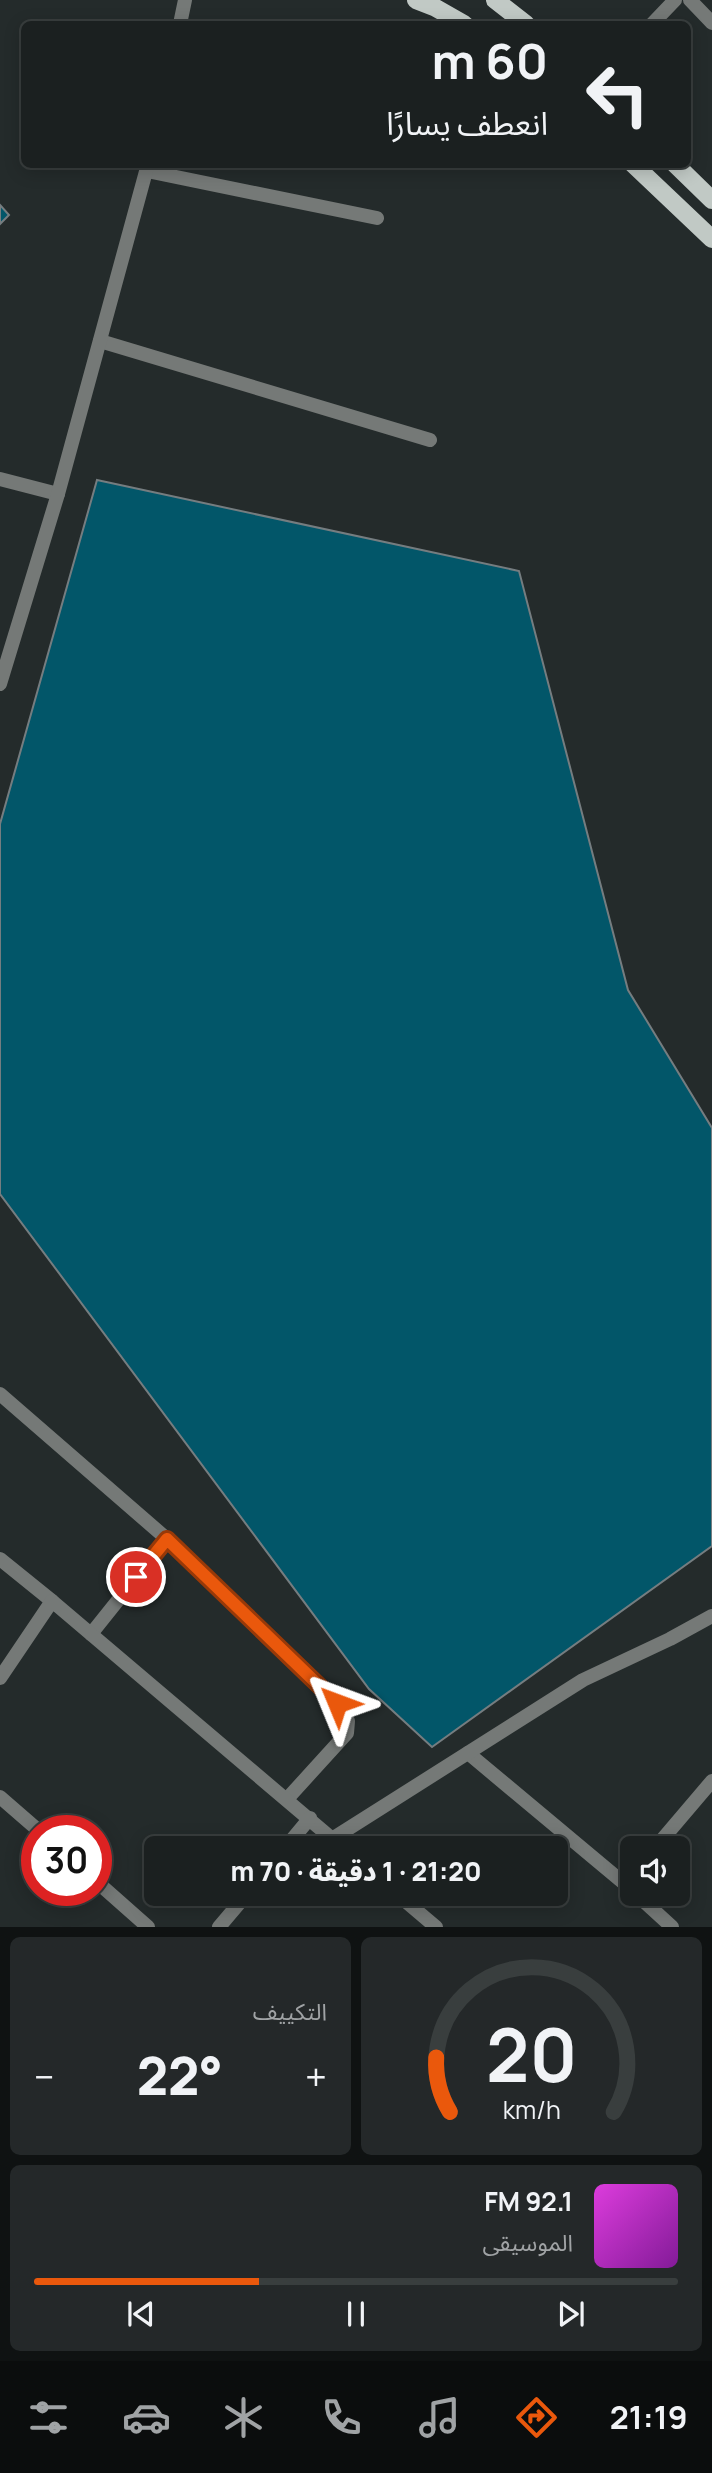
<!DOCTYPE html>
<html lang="ar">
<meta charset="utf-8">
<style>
body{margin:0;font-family:Manrope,"Noto Sans Arabic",sans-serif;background:#242829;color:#f1f3f6;direction:rtl;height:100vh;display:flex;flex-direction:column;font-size:26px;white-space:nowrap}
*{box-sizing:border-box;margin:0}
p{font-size:23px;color:#a0a3a5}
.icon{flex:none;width:38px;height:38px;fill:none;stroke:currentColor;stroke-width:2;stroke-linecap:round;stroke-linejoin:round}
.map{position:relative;height:1927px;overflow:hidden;direction:ltr}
.details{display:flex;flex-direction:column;gap:10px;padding:10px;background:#0f1212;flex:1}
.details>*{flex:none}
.banner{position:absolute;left:21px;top:21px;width:670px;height:147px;border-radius:10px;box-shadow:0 4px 18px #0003,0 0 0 2px #393e3e;direction:rtl;background:#1b2020;color:#f1f3f6;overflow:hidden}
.tools{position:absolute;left:620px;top:1836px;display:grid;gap:14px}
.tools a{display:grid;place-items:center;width:70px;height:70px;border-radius:10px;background:#1b2020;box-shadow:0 4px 18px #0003,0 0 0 2px #393e3e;font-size:35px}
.speed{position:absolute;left:21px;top:1815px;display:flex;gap:14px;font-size:35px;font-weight:700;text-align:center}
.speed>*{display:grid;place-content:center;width:91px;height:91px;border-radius:50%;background:#1b2020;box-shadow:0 4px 18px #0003,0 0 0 2px #393e3e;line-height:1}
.speed .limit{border:10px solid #d22;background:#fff;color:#111}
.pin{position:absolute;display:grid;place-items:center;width:60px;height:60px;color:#fff;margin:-30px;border:4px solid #fff;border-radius:50%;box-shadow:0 2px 7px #0007}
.me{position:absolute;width:77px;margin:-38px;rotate:314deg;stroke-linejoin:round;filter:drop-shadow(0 0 5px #0008)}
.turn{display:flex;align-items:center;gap:24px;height:147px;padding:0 28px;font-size:32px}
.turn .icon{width:91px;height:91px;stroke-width:2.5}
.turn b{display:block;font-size:49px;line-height:60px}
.big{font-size:52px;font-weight:800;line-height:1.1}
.details .widget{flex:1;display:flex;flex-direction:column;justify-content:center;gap:10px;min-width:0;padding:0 24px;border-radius:10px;background:#242829}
.details .dial{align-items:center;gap:0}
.dial svg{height:182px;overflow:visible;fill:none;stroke:#393e3e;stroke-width:7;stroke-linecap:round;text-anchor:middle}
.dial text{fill:#f1f3f6;stroke:none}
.song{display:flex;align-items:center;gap:21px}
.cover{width:84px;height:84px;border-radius:10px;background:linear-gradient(135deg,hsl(300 70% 55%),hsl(290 70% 35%))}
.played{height:7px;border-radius:4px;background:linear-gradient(90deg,#ea580c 35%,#393e3e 35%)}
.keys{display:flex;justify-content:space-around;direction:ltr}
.heat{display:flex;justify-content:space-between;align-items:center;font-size:38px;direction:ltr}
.details .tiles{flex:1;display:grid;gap:10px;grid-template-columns:1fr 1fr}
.widget:last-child{grid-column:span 2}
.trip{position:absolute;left:144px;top:1836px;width:424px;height:70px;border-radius:10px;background:#1b2020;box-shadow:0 4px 18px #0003,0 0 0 2px #393e3e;font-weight:800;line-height:70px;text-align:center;direction:rtl}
.tab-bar{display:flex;height:112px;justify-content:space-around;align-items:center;background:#0b0d0d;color:#a0a3a5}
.tab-bar .icon{width:49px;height:49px}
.tab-bar .selected{color:#ea580c}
.tab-bar b{font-size:32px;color:#f1f3f6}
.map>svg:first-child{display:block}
.building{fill:#025669;stroke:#757d80;stroke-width:2}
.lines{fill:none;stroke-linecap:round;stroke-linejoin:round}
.minor{stroke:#757977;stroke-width:14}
.primary{stroke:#c1c9c5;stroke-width:18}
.route-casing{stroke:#983908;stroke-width:18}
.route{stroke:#ea580c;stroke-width:12}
</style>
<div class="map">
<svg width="712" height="1927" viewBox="0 0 712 1927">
<rect width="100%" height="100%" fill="#242b2b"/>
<!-- building -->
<g class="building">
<path d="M0,205L9,215L0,224Z"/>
<path d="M97,480L519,571L628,990L712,1128V1546L432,1747L369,1689L0,1194V824Z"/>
</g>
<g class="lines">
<!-- minor -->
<g class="minor">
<path d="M690,0L712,23"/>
<path d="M180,24L185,0"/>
<path d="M652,24L675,0"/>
<path d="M147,171L377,218"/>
<path d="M100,341L430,440"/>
<path d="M0,479L58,494"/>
<path d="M0,684L58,494L148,164"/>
<path d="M0,1394L167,1539L337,1703L348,1721L347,1733L287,1799"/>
<path d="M0,1559L52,1601"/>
<path d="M91,1634L167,1539"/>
<path d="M0,1678L52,1601L343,1848"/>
<path d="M468,1753L632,1890"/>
<path d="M0,1797L38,1830"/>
<path d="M332,1839L583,1680L670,1639L712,1616"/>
<path d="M285,1848L310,1818"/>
<path d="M655,1848L712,1781"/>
<path d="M96,1881L148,1927"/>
<path d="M397,1894L436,1927"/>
<path d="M636,1894L672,1927"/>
<path d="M219,1927L247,1894"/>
</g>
<!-- primary -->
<g class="primary">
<path d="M416,0L434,7L464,24"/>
<path d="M495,0L526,24"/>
<path d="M633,164L712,239"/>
<path d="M675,164L712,200"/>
</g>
</g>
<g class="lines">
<!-- route casing -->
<g class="route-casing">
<path id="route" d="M136,1577L167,1539L337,1703"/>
</g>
<!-- route -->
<use href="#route" class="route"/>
</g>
</svg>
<div class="tools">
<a><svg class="icon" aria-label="sound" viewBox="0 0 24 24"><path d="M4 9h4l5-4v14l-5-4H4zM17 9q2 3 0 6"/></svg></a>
</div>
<div class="speed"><div class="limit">30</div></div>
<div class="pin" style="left:136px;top:1577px;background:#d93025"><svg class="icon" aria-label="arrive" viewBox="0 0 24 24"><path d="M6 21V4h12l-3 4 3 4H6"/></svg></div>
<svg class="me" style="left:337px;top:1703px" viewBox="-20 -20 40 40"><path d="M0-17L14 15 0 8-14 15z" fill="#ea580c" stroke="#fff" stroke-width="4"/></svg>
<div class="trip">21:20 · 1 دقيقة · 70 m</div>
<div class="banner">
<div class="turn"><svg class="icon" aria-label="left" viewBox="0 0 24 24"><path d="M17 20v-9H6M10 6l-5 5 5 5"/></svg><div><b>60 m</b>انعطف يسارًا</div></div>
</div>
</div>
<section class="details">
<div class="tiles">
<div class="widget dial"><svg viewBox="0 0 100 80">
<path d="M14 69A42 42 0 1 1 86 69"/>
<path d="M14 69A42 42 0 0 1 8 45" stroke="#ea580c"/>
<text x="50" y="56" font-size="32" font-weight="700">20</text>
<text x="50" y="72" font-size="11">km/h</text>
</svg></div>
<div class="widget"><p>التكييف</p>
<div class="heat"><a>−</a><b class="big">22°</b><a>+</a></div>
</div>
<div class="widget">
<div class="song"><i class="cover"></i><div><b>92.1 FM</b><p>الموسيقى</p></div></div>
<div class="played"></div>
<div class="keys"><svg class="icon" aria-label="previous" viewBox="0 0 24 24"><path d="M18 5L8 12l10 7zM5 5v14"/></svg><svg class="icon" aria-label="pause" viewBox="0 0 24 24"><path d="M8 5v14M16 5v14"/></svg><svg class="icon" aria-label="next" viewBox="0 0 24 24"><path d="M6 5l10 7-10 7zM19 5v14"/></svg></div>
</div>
</div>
</section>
<nav class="tab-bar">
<b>21:19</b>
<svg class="icon selected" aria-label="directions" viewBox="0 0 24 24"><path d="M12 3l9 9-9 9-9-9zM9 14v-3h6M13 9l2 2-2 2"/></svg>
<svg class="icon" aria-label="music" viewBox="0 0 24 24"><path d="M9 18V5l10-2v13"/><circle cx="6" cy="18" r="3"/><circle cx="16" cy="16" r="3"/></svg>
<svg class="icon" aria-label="phone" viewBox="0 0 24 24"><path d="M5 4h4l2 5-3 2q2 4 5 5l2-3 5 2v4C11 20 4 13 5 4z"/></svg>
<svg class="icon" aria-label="climate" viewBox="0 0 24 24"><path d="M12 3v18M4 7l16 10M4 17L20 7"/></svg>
<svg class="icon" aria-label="car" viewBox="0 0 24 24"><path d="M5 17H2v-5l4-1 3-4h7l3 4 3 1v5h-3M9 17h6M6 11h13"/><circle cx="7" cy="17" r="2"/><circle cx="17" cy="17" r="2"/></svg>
<svg class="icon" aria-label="filters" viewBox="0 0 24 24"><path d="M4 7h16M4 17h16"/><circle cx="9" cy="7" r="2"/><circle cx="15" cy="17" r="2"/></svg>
</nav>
